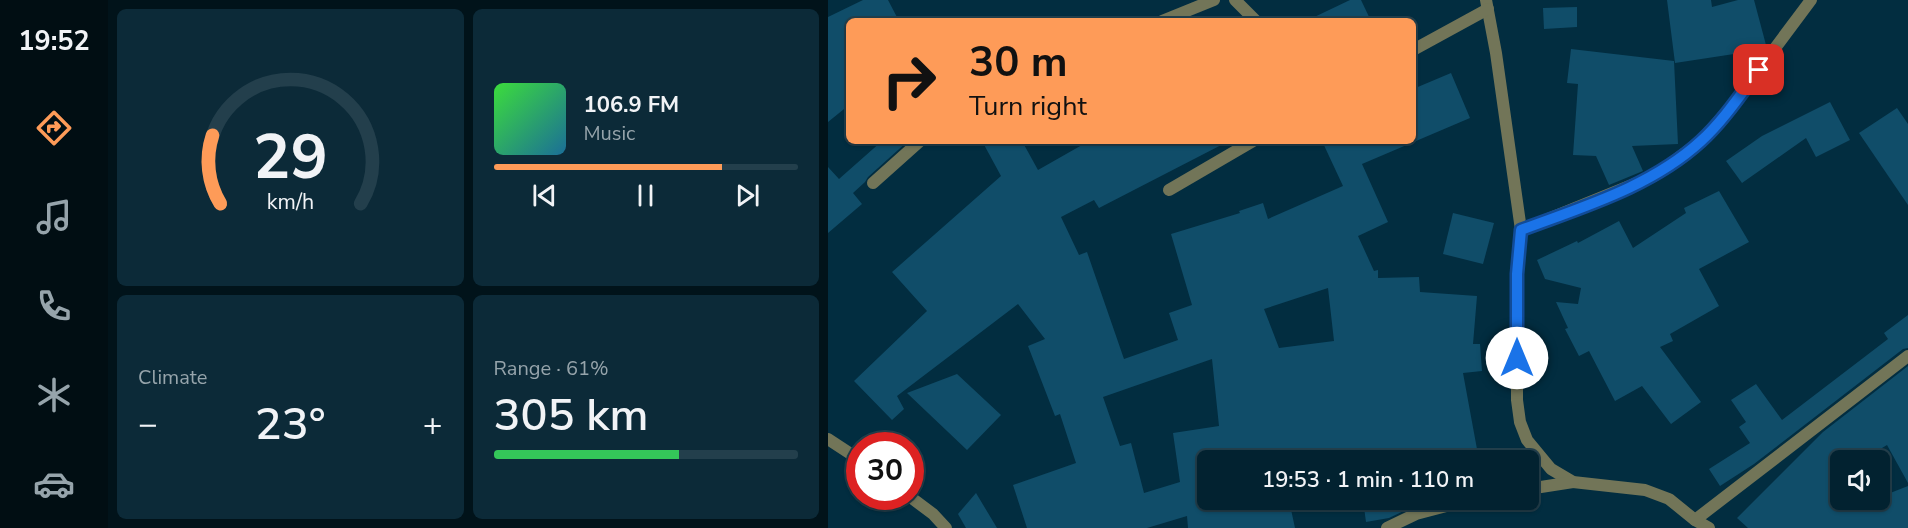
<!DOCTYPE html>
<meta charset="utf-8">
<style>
body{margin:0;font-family:"Nunito Sans",sans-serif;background:#0c2a38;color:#f1f3f6;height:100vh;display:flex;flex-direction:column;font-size:22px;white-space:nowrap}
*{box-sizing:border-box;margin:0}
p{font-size:20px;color:#96a4ab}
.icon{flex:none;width:33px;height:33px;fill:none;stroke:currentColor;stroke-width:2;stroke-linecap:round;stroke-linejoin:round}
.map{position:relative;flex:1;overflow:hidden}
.panel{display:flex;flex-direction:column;gap:9px;padding:9px;background:#01131a;width:720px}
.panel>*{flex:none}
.guide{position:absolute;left:18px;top:18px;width:570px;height:126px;border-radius:9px;box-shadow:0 2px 4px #0004,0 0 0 2px #233f4c;background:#fe9b58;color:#111;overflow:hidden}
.fabs{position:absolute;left:1002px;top:450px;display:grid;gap:12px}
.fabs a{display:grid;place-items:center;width:60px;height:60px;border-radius:9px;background:#022230;box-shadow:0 2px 4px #0004,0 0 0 2px #233f4c;font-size:30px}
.speed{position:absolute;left:18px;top:432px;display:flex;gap:12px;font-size:30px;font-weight:700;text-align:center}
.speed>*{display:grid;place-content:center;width:78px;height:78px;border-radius:50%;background:#022230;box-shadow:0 2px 4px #0004,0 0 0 2px #233f4c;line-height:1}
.speed .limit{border:9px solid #d22;background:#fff;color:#111}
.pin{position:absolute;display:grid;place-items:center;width:51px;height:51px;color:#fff;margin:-26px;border-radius:12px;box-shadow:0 3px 9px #0006}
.me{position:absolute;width:66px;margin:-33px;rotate:0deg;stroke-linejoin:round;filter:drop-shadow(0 0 4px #0008)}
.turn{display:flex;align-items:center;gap:21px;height:126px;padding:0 24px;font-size:27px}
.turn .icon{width:78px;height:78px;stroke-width:2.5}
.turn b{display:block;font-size:42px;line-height:51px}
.big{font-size:45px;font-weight:600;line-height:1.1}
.panel .card{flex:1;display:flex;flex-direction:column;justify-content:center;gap:9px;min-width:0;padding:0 21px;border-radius:9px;background:#0c2a38}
.panel .dial{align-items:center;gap:0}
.dial svg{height:156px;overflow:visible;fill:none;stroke:#233f4c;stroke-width:7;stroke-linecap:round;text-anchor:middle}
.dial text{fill:#f1f3f6;stroke:none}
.song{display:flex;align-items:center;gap:18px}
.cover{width:72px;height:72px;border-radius:9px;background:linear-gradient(135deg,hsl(120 70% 55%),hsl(200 70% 35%))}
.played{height:6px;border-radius:3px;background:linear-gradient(90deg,#fe9b58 75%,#233f4c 75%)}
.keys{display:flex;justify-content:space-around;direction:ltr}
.heat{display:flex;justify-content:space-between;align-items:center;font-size:33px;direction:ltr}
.charge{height:9px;border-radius:4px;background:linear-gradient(90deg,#34c759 61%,#233f4c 0)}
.panel .tiles{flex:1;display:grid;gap:9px;grid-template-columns:repeat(2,1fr)}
.trip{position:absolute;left:369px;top:450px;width:342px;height:60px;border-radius:9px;background:#022230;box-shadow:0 2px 4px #0004,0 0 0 2px #233f4c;font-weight:600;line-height:60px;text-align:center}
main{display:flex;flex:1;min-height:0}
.menu{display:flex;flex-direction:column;width:108px;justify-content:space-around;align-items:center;background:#010e13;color:#96a4ab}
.menu .icon{width:42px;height:42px}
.menu .active{color:#fe9b58}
.menu b{font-size:27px;color:#f1f3f6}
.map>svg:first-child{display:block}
.building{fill:#104d69;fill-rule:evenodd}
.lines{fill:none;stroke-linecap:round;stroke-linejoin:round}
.street{stroke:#727558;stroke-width:12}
.route-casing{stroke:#114b97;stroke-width:15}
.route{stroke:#1a73e8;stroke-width:10}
</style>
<main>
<nav class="menu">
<b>19:52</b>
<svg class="icon active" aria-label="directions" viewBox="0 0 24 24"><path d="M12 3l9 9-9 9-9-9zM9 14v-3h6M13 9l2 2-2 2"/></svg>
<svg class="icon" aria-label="music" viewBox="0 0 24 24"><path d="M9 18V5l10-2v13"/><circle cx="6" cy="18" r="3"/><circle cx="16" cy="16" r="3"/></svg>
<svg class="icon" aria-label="phone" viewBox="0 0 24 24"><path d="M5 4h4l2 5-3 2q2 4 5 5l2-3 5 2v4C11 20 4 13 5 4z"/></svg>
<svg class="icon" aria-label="climate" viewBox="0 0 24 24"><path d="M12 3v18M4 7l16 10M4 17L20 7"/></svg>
<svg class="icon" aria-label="car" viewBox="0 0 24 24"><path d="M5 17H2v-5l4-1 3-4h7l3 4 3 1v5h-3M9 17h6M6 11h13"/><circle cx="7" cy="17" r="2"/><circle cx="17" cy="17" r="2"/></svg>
</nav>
<section class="panel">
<div class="tiles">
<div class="card dial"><svg viewBox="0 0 100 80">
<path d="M14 69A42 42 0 1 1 86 69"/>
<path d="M14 69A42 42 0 0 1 10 34" stroke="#fe9b58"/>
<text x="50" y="56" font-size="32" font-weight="700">29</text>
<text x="50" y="72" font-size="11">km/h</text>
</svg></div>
<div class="card">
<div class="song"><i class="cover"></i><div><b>106.9 FM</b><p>Music</p></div></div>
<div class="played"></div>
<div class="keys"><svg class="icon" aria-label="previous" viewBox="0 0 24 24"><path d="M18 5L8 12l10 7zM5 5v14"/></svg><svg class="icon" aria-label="pause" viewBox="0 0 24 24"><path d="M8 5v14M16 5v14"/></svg><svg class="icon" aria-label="next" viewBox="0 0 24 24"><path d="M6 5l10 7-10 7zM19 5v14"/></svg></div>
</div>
<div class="card"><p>Climate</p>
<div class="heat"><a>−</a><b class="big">23°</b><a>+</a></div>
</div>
<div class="card"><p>Range · 61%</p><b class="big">305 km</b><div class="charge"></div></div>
</div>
</section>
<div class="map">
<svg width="1080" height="528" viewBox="0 0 1080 528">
<rect width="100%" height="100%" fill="#022d40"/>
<!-- building -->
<g class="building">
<path d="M35,0H60L71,21H21V105L0,122V17Z"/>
<path d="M522,0H533L543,21H478Z"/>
<path d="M839,0H883L884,7L910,0H926L938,45L906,54L847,63Z"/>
<path d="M749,7V27L716,29L715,8Z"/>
<path d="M743,49L846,61L850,144L804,146L815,171L781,185L768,156L745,155L750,84L739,83Z"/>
<path d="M623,73L642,118L534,164L560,222L530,236L546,271L550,270V278L591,277L592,292L649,296L645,344H652L654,371L635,373L651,460H380V500H461L467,528H360L359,516L319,528H199L185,485L248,463L232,414L227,416L200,346L217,339L190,304L69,396L76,409L64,420L26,381L99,311L64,272L173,176L154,141H194L210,170L261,141H401L271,208L266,200L233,217L251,255L259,252L296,359L350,340L341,313L364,305L343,234L412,213L411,211L435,203L440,219L515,186L494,141H585V89ZM500,288L506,341L451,348L436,309ZM384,359L391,426L345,433L352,482L316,493L303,443L292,446L275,397Z"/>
<path d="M1002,102L1022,140L988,157L978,138L914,183L898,161L934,136Z"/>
<path d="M1069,108L1080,124V205L1031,133Z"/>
<path d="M54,141H80L40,177L37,182L25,193L34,204L0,233V167L11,179Z"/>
<path d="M891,191L921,242L871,269L891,306L842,334L845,341L832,347L873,402L843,424L814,386L787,401L761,351L751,356L737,329L740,328L728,302L750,304L753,288L717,279L709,260L749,241L750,243L791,221L805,248L858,213L856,208Z"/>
<path d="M625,213L666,223L655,264L615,254Z"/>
<path d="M1080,315V348L1075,349L926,464L892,486L881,469L922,443L911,427L918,422L903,400L928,384L954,420L1060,339L1056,333Z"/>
<path d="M1080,366V483L1059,445L1034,460H1012V500H1038L1039,501L1052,500V497L1080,486V528H920L909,518L995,432Z"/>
<path d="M129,374L173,415L139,450L79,393Z"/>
<path d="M148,493L169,528H138L130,514Z"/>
<path d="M535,500H604V501L584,507L561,518L538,522Z"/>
</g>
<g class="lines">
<!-- street -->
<g class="street">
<path d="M407,0L428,21"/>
<path d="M658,0L668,53L693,230L689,274V400L692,422L699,440L723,469L745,482L817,490L841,499L867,520L881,528"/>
<path d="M334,21L386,0"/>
<path d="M585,50L660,9"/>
<path d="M45,183L92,141"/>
<path d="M341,190L425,141"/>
<path d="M693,230L826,176L873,141L903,107L983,0"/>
<path d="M0,439L32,460"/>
<path d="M700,489L745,482"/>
<path d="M81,496L105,514L118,528"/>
<path d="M867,520L1080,356"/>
<path d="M559,528L588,514L641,500"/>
</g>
</g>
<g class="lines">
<!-- route casing -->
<g class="route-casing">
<path id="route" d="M689,358V274L693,230C754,207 823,187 873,141C895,121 913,94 931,70"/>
</g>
<!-- route -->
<use href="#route" class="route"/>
</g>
</svg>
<div class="fabs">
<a><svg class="icon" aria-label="sound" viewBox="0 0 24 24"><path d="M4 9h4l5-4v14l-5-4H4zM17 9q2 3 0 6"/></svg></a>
</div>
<div class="speed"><div class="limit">30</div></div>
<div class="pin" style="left:931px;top:70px;background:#d93025"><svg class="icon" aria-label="arrive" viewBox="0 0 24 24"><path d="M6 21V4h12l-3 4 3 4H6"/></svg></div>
<svg class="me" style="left:689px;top:358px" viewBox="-20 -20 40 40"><circle r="19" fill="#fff"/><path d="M0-13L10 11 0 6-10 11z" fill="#1a73e8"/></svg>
<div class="trip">19:53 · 1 min · 110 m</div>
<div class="guide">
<div class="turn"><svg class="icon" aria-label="right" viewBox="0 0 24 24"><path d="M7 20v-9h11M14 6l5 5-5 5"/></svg><div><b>30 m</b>Turn right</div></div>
</div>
</div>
</main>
